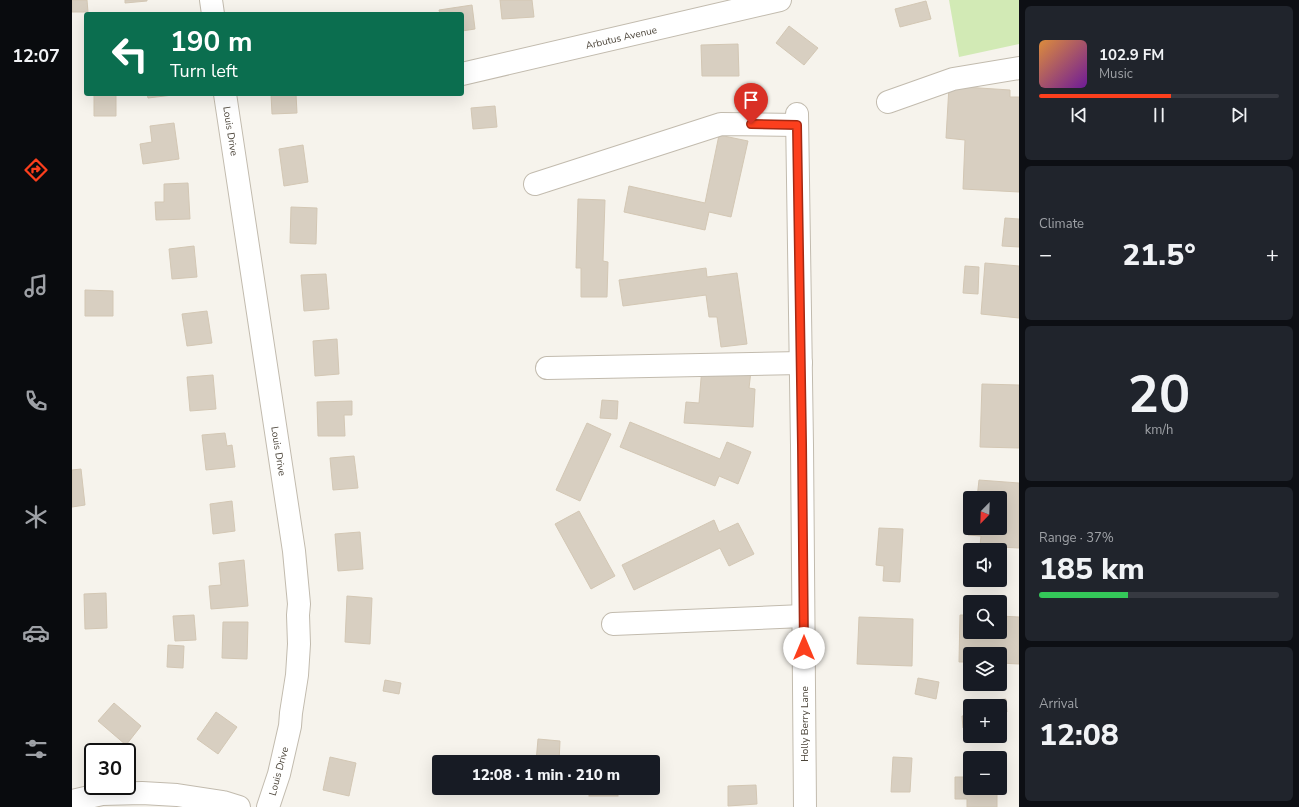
<!DOCTYPE html>
<meta charset="utf-8">
<style>
body{margin:0;font-family:"Nunito Sans",sans-serif;background:#20242c;color:#f1f3f6;height:100vh;display:flex;flex-direction:column;font-size:15px;white-space:nowrap}
*{box-sizing:border-box;margin:0}
p{font-size:13px;color:#9ea1a6}
.icon{flex:none;width:22px;height:22px;fill:none;stroke:currentColor;stroke-width:2;stroke-linecap:round;stroke-linejoin:round}
.map{position:relative;flex:1;overflow:hidden}
.drawer{display:flex;flex-direction:column;gap:6px;padding:6px;background:#0d0f14;width:280px}
.drawer>*{flex:none}
.top-card{position:absolute;left:12px;top:12px;width:380px;height:84px;border-radius:4px;box-shadow:0 4px 16px #0002;background:#0b6e4f;color:#fff;overflow:hidden}
.needle{width:26px;rotate:203deg}
.tools{position:absolute;left:891px;top:491px;display:grid;gap:8px}
.tools a{display:grid;place-items:center;width:44px;height:44px;border-radius:4px;background:#171b24;box-shadow:0 4px 16px #0002;font-size:20px}
.speed{position:absolute;left:12px;top:743px;display:flex;gap:8px;font-size:20px;font-weight:700;text-align:center}
.speed>*{display:grid;place-content:center;width:52px;height:52px;border-radius:50%;background:#171b24;box-shadow:0 4px 16px #0002;line-height:1}
.speed .limit{border:2px solid #111;border-radius:6px;background:#fff;color:#111}
.pin{position:absolute;display:grid;place-items:center;width:34px;height:34px;color:#fff;margin:-41px -17px;border-radius:50% 50% 50% 0;rotate:-45deg;box-shadow:0 0 4px #0007}
.pin .icon{rotate:45deg}
.me{position:absolute;width:44px;margin:-22px;rotate:0deg;stroke-linejoin:round;filter:drop-shadow(0 0 3px #0008)}
.turn{display:flex;align-items:center;gap:14px;height:84px;padding:0 20px;font-size:18px}
.turn .icon{width:52px;height:52px;stroke-width:2.5}
.turn b{display:block;font-size:28px;line-height:34px}
.big{font-size:30px;font-weight:800;line-height:1.1}
.drawer .tile{flex:1;display:flex;flex-direction:column;justify-content:center;gap:6px;min-width:0;padding:0 14px;border-radius:6px;background:#20242c}
.drawer .dial{align-items:center;gap:0}
.dial b{font-size:52px;line-height:1}
.song{display:flex;align-items:center;gap:12px}
.cover{width:48px;height:48px;border-radius:6px;background:linear-gradient(135deg,hsl(30 70% 55%),hsl(280 70% 35%))}
.played{height:4px;border-radius:2px;background:linear-gradient(90deg,#fc3f1d 55%,#363941 55%)}
.keys{display:flex;justify-content:space-around;direction:ltr}
.heat{display:flex;justify-content:space-between;align-items:center;font-size:22px;direction:ltr}
.charge{height:6px;border-radius:3px;background:linear-gradient(90deg,#34c759 37%,#363941 0)}
.trip{position:absolute;left:360px;top:755px;width:228px;height:40px;border-radius:4px;background:#171b24;box-shadow:0 4px 16px #0002;font-weight:800;line-height:40px;text-align:center}
main{display:flex;flex:1;min-height:0}
.tabs{display:flex;flex-direction:column;width:72px;justify-content:space-around;align-items:center;background:#090b0e;color:#9ea1a6}
.tabs .icon{width:28px;height:28px}
.tabs .current{color:#fc3f1d}
.tabs b{font-size:18px;color:#f1f3f6}
.map>svg:first-child{display:block}
.green{fill:#d2eab5}
.building{fill:#d8cfc1;stroke:#d3c7b4}
.lines{fill:none;stroke-linecap:round;stroke-linejoin:round}
.minor-casing{stroke:#c2bbae;stroke-width:24}
.minor{stroke:#fff;stroke-width:22}
.route-casing{stroke:#a42913;stroke-width:10}
.route{stroke:#fc3f1d;stroke-width:7}
.labels{text-anchor:middle;stroke-width:3;stroke-linejoin:round;paint-order:stroke}
.street-label{font-size:10px;fill:#4b4439;stroke:#fff}
</style>
<main>
<nav class="tabs">
<b>12:07</b>
<svg class="icon current" aria-label="directions" viewBox="0 0 24 24"><path d="M12 3l9 9-9 9-9-9zM9 14v-3h6M13 9l2 2-2 2"/></svg>
<svg class="icon" aria-label="music" viewBox="0 0 24 24"><path d="M9 18V5l10-2v13"/><circle cx="6" cy="18" r="3"/><circle cx="16" cy="16" r="3"/></svg>
<svg class="icon" aria-label="phone" viewBox="0 0 24 24"><path d="M5 4h4l2 5-3 2q2 4 5 5l2-3 5 2v4C11 20 4 13 5 4z"/></svg>
<svg class="icon" aria-label="climate" viewBox="0 0 24 24"><path d="M12 3v18M4 7l16 10M4 17L20 7"/></svg>
<svg class="icon" aria-label="car" viewBox="0 0 24 24"><path d="M5 17H2v-5l4-1 3-4h7l3 4 3 1v5h-3M9 17h6M6 11h13"/><circle cx="7" cy="17" r="2"/><circle cx="17" cy="17" r="2"/></svg>
<svg class="icon" aria-label="filters" viewBox="0 0 24 24"><path d="M4 7h16M4 17h16"/><circle cx="9" cy="7" r="2"/><circle cx="15" cy="17" r="2"/></svg>
</nav>
<div class="map">
<svg width="947" height="807" viewBox="0 0 947 807">
<rect width="100%" height="100%" fill="#f6f3ec"/>
<!-- green -->
<path class="green" d="M877,0H947V44L887,57Z"/>
<!-- building -->
<g class="building">
<path d="M0,0H15L16,12H0Z"/>
<path d="M53,0H75V1L53,3Z"/>
<path d="M428,0H460L462,17L430,19Z"/>
<path d="M854,1L859,19L828,27L823,9Z"/>
<path d="M400,5L403,29L390,31V14H368L367,10Z"/>
<path d="M717,26L746,48L732,65L704,43Z"/>
<path d="M666,44L667,76H630L629,45Z"/>
<path d="M877,86L938,90V97H947V192L891,189L893,140L874,138Z"/>
<path d="M22,94L44,95V116H22Z"/>
<path d="M75,94H101V95L76,98Z"/>
<path d="M199,94H224L225,113L200,114Z"/>
<path d="M423,106L425,127L401,129L399,108Z"/>
<path d="M102,123L107,159L71,164L68,144L80,142L78,126Z"/>
<path d="M647,135L676,141L659,217L637,212L633,230L552,212L557,186L633,203Z"/>
<path d="M231,145L236,182L212,186L207,149Z"/>
<path d="M116,183L118,219L84,220L83,202H92V184Z"/>
<path d="M506,199L533,200L531,261L536,262L535,297H509V268H504Z"/>
<path d="M219,207L245,208L244,244L218,243Z"/>
<path d="M933,218L947,219V247L930,246Z"/>
<path d="M122,246L125,277L100,279L97,249Z"/>
<path d="M913,263L947,266V318L909,314Z"/>
<path d="M893,266L907,267L906,294L891,293Z"/>
<path d="M634,268L635,277L665,273L675,344L649,347L645,317H637L634,295L551,306L547,280Z"/>
<path d="M254,274L257,309L232,311L229,275Z"/>
<path d="M13,290L41,291V316H13Z"/>
<path d="M135,311L140,343L115,346L110,314Z"/>
<path d="M265,339L267,374L243,376L241,341Z"/>
<path d="M630,367L679,371L677,388L683,389L681,427L612,423L614,402L627,403Z"/>
<path d="M141,375L144,409L118,411L115,377Z"/>
<path d="M910,384L947,385V448L908,447Z"/>
<path d="M530,400L546,401L545,419L528,418Z"/>
<path d="M280,401V415H272L273,436H246L245,402Z"/>
<path d="M558,422L648,459L655,442L679,452L666,484L647,476L643,486L548,447Z"/>
<path d="M515,423L539,434L508,501L484,490Z"/>
<path d="M153,433L155,446L160,445L163,467L134,470L130,435Z"/>
<path d="M282,456L286,488L261,490L258,458Z"/>
<path d="M9,469L13,505L0,507V470Z"/>
<path d="M907,480L947,483V548L908,546L909,536L896,535L898,510V528H928V498H905Z"/>
<path d="M160,501L163,531L141,534L138,504Z"/>
<path d="M507,511L543,576L519,589L483,524Z"/>
<path d="M642,520L647,532L666,523L682,554L657,566L648,548L562,590L550,565Z"/>
<path d="M807,528L831,529L828,582L811,581L812,566L804,565Z"/>
<path d="M288,532L291,569L266,571L263,534Z"/>
<path d="M172,560L176,606L139,609L137,586L149,585L147,563Z"/>
<path d="M34,593L35,628L13,629L12,594Z"/>
<path d="M275,596L300,598L298,644L273,642Z"/>
<path d="M122,615L124,640L103,641L101,616Z"/>
<path d="M888,615H898V632H928V616L947,617V664L928,663V654H898V662H887Z"/>
<path d="M787,617L841,619L840,666L785,664Z"/>
<path d="M151,622H176L175,659L150,658Z"/>
<path d="M96,645L112,646L111,668L95,667Z"/>
<path d="M846,678L867,682L864,699L843,694Z"/>
<path d="M313,680L329,683L327,694L311,691Z"/>
<path d="M934,699L935,712L929,713L930,725H928V706H898V727L891,728L890,716L897,715L896,702Z"/>
<path d="M42,703L69,726L54,745L26,721Z"/>
<path d="M144,712L165,727L146,754L125,739Z"/>
<path d="M466,739L488,741L487,762H464Z"/>
<path d="M258,757L284,763L277,796L251,790Z"/>
<path d="M821,757L840,758L838,792H819Z"/>
<rect x="518" y="759" width="28" height="3"/>
<path d="M883,777H898V788H925V807H895V799H883Z"/>
<path d="M684,785L685,804L656,806V786Z"/>
<rect x="517" y="788" width="29" height="8"/>
</g>
<g class="lines">
<!-- minor casing -->
<g class="minor-casing">
<g id="minor">
<path d="M139,0L141,14"/>
<path d="M390,74L708,0"/>
<path d="M153,94L222,551L227,604L226,615L227,644L225,675L219,713L218,726L207,774L196,807"/>
<path d="M816,102L881,79L947,68"/>
<path d="M725,114L730,445L733,807"/>
<path d="M463,184L649,124L725,125"/>
<path d="M475,368L729,363"/>
<path d="M541,624L731,616"/>
<path d="M0,801L30,794L70,793L105,795L151,802L167,807"/>
</g>
</g>
<!-- minor -->
<use href="#minor" class="minor"/>
</g>
<g class="lines">
<!-- route casing -->
<g class="route-casing">
<path id="route" d="M679,124L725,125L730,444L732,648"/>
</g>
<!-- route -->
<use href="#route" class="route"/>
</g>
<g class="labels">
<!-- street labels -->
<g class="street-label">
<text transform="translate(549 37) rotate(-13)" y="4">Arbutus Avenue</text>
<text transform="translate(159 131) rotate(81)" y="4">Louis Drive</text>
<text transform="translate(207 451) rotate(81)" y="4">Louis Drive</text>
<text transform="translate(732 724) rotate(-90)" y="4">Holly Berry Lane</text>
<text transform="translate(206 771) rotate(-75)" y="4">Louis Drive</text>
</g>
</g>
</svg>
<div class="tools">
<a><svg class="needle" viewBox="-14 -14 28 28"><path d="M0-13l5 13h-10z" fill="#e53935"/><path d="M0 13l5-13h-10z" fill="#9ea1a6"/></svg></a>
<a><svg class="icon" aria-label="sound" viewBox="0 0 24 24"><path d="M4 9h4l5-4v14l-5-4H4zM17 9q2 3 0 6"/></svg></a>
<a><svg class="icon" aria-label="search" viewBox="0 0 24 24"><circle cx="10" cy="10" r="6"/><path d="M15 15l6 6"/></svg></a>
<a><svg class="icon" aria-label="layers" viewBox="0 0 24 24"><path d="M12 4l9 5-9 5-9-5zM3 14l9 5 9-5"/></svg></a>
<a>+</a>
<a>−</a>
</div>
<div class="speed"><div class="limit">30</div></div>
<div class="pin" style="left:679px;top:124px;background:#d93025"><svg class="icon" aria-label="arrive" viewBox="0 0 24 24"><path d="M6 21V4h12l-3 4 3 4H6"/></svg></div>
<svg class="me" style="left:732px;top:648px" viewBox="-20 -20 40 40"><circle r="19" fill="#fff"/><path d="M0-13L10 11 0 6-10 11z" fill="#fc3f1d"/></svg>
<div class="trip">12:08 · 1 min · 210 m</div>
<div class="top-card">
<div class="turn"><svg class="icon" aria-label="left" viewBox="0 0 24 24"><path d="M17 20v-9H6M10 6l-5 5 5 5"/></svg><div><b>190 m</b>Turn left</div></div>
</div>
</div>
<section class="drawer">
<div class="tile">
<div class="song"><i class="cover"></i><div><b>102.9 FM</b><p>Music</p></div></div>
<div class="played"></div>
<div class="keys"><svg class="icon" aria-label="previous" viewBox="0 0 24 24"><path d="M18 5L8 12l10 7zM5 5v14"/></svg><svg class="icon" aria-label="pause" viewBox="0 0 24 24"><path d="M8 5v14M16 5v14"/></svg><svg class="icon" aria-label="next" viewBox="0 0 24 24"><path d="M6 5l10 7-10 7zM19 5v14"/></svg></div>
</div>
<div class="tile"><p>Climate</p>
<div class="heat"><a>−</a><b class="big">21.5°</b><a>+</a></div>
</div>
<div class="tile dial"><b>20</b><p>km/h</p></div>
<div class="tile"><p>Range · 37%</p><b class="big">185 km</b><div class="charge"></div></div>
<div class="tile"><p>Arrival</p><b class="big">12:08</b></div>
</section>
</main>
